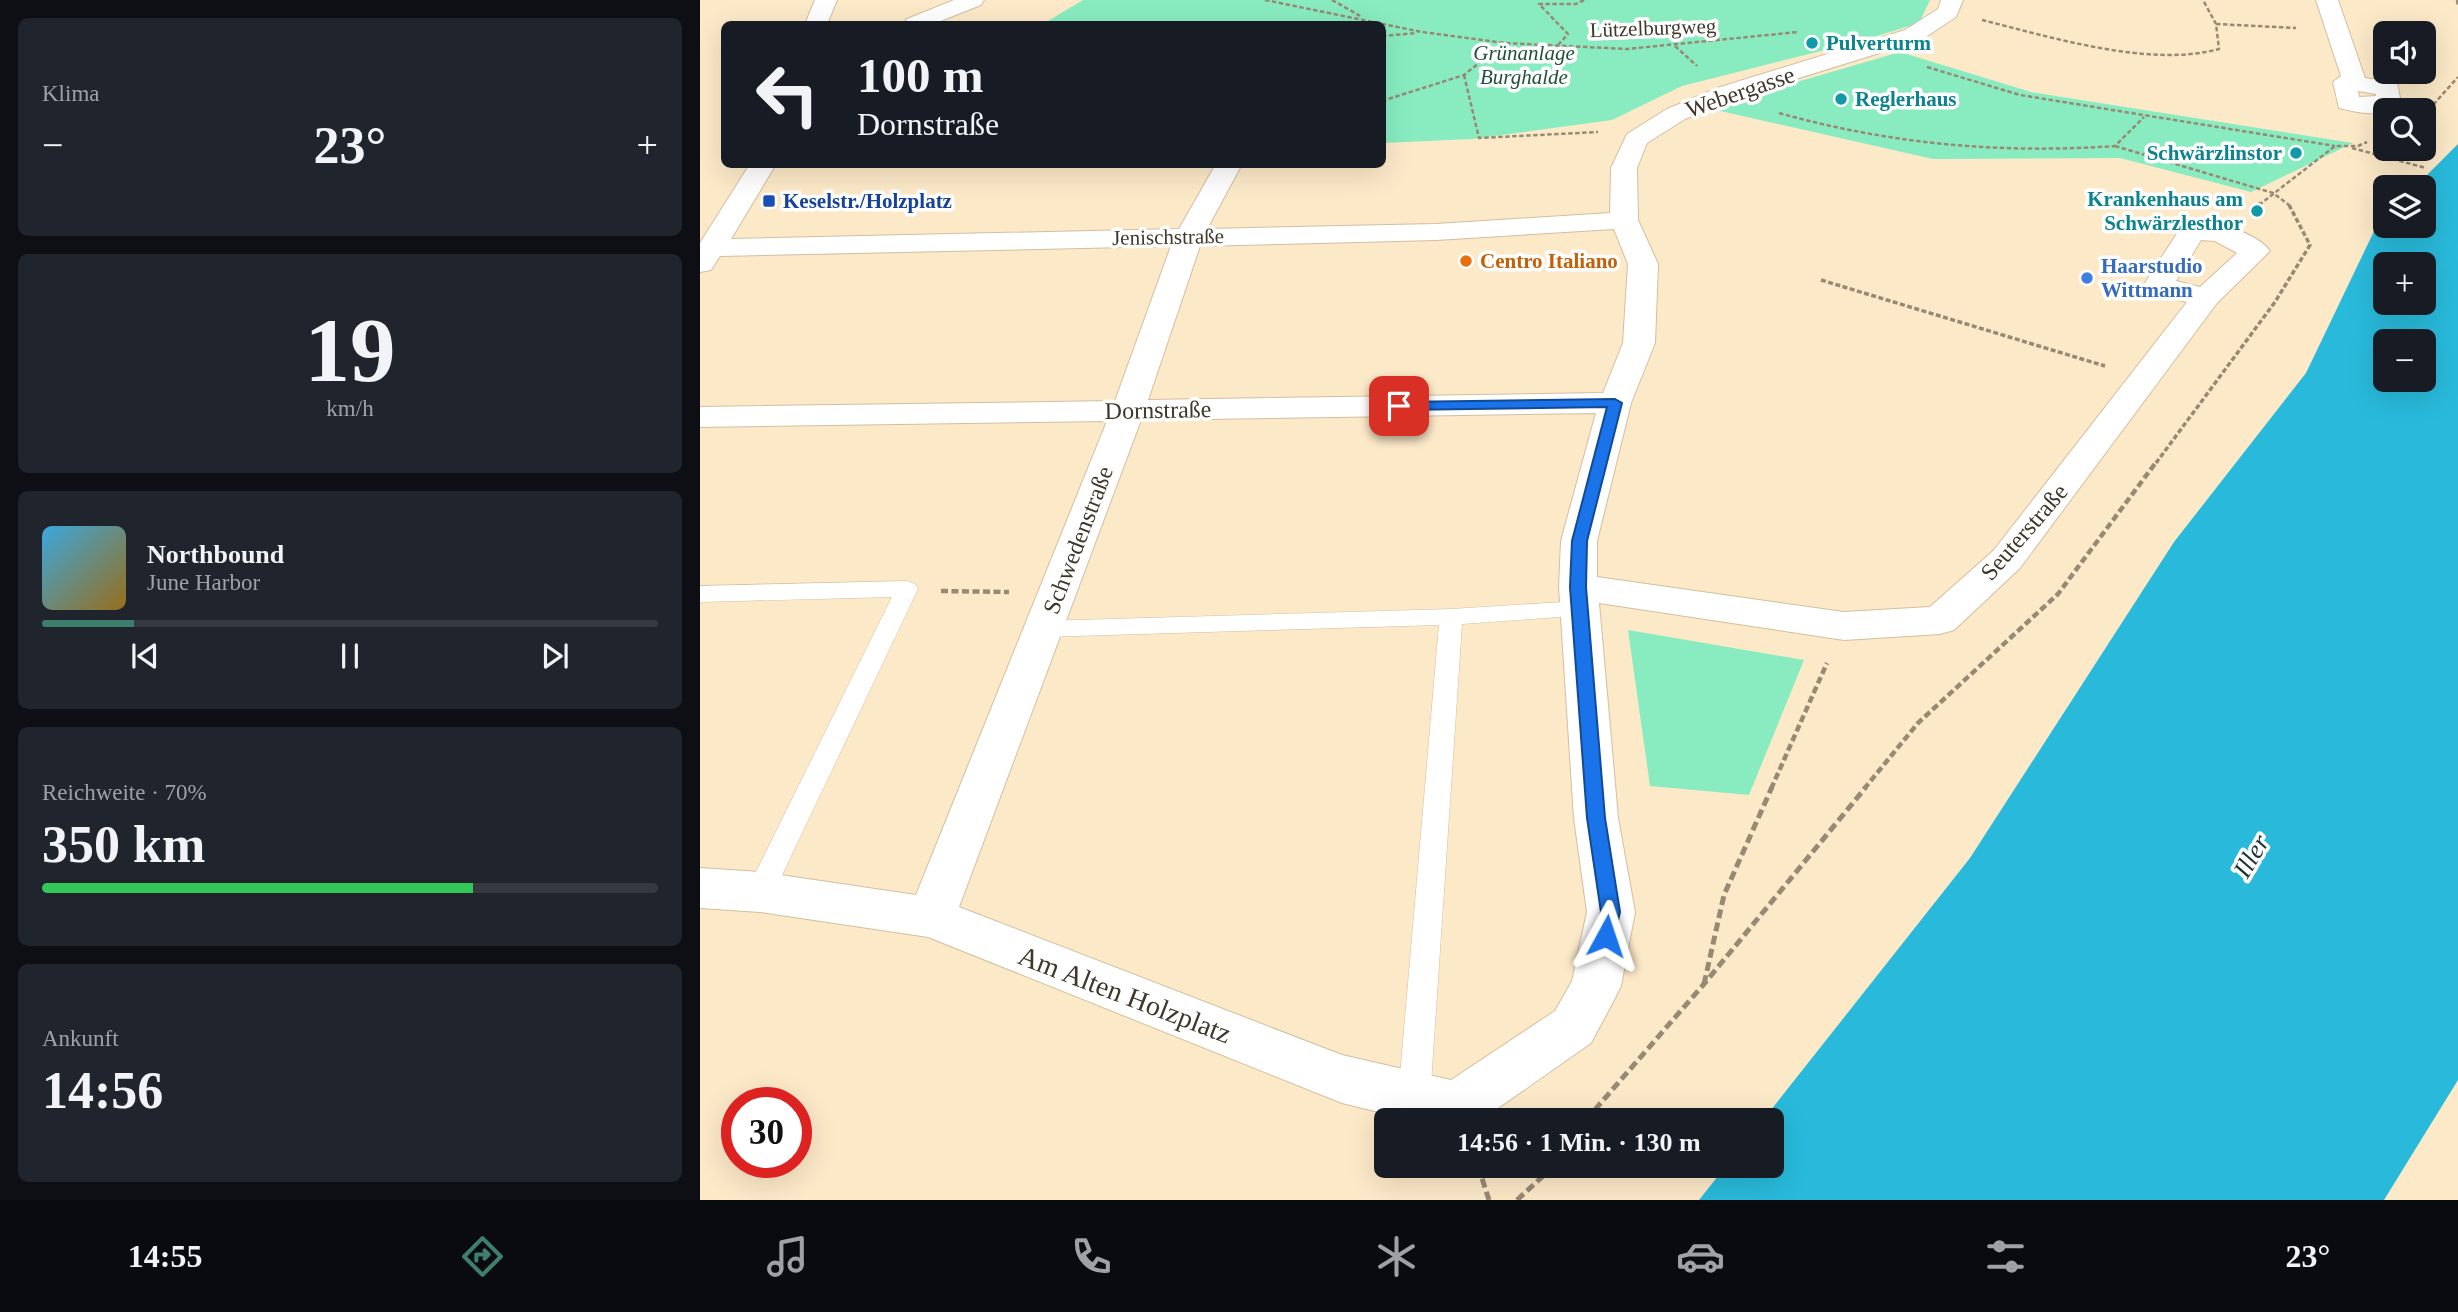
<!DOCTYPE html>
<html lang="de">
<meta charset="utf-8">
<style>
body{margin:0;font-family:Georgia,serif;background:#20242c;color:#f1f3f6;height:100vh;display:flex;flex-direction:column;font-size:26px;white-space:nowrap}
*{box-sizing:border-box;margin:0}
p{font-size:23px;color:#9ea1a6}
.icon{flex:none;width:38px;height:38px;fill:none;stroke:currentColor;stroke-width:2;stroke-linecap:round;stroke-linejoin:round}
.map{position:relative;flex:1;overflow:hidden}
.side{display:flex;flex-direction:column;gap:18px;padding:18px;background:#0d0f14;width:700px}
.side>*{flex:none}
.hud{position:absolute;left:21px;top:21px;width:665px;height:147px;border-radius:10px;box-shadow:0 7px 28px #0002;background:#171b24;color:#f1f3f6;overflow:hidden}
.buttons{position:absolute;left:1673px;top:21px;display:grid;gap:14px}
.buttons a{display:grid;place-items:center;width:63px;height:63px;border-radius:10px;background:#171b24;box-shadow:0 7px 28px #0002;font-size:35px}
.speed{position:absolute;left:21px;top:1087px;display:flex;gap:14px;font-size:35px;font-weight:700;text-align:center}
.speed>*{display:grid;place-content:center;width:91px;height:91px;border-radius:50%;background:#171b24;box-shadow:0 7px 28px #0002;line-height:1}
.speed .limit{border:10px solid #d22;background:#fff;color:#111}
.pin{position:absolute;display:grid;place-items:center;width:60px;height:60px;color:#fff;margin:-30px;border-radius:14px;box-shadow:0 4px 10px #0006}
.me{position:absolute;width:77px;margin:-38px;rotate:5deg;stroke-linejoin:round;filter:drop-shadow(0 0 5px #0008)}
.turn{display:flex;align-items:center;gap:24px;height:147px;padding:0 21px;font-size:32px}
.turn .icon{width:91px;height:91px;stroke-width:2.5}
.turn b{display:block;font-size:49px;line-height:60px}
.big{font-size:52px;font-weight:700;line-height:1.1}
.side .tile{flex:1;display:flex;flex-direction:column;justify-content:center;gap:10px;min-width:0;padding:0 24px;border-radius:10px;background:#20242c}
.side .dial{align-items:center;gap:0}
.dial b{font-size:91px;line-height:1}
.song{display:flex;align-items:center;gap:21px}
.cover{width:84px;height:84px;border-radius:10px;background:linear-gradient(135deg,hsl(200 70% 55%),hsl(40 70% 35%))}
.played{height:7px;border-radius:4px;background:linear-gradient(90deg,#3e7e6c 15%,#363941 15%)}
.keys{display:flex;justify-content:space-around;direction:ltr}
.heat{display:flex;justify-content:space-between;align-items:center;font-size:38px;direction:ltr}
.charge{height:10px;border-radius:5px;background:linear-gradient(90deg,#34c759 70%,#363941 0)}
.trip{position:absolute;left:674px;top:1108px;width:410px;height:70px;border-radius:10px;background:#171b24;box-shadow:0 7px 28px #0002;font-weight:700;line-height:70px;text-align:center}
.dock{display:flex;height:112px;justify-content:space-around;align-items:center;background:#090b0e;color:#9ea1a6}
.dock .icon{width:49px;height:49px}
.dock .current{color:#3e7e6c}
.dock b{font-size:32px;color:#f1f3f6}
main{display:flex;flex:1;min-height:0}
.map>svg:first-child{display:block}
.green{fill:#88ecc0}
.water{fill:#29badb;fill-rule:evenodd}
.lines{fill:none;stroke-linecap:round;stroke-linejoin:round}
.service-casing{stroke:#d2bfa0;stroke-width:1}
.minor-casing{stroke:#d2bfa0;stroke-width:2}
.path-far3{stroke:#978a74;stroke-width:2.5;stroke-dasharray:4.5 2.5;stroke-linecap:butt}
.path-far2{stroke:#978a74;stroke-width:3.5;stroke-dasharray:5 2.5;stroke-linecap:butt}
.path-far1{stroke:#978a74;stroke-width:4.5;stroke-dasharray:7 3.5;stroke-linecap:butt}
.path{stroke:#978a74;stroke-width:5;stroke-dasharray:9 4.5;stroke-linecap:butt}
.service{fill:#fff;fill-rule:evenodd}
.minor{fill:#fff;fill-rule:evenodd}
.route{fill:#1a73e8;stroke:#114b97;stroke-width:2}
.culture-dot{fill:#0f9aa8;stroke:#fff;stroke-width:2.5}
.transit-dot{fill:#1a4fb4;stroke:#fff;stroke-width:2.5}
.food-dot{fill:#e8710a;stroke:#fff;stroke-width:2.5}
.shop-dot{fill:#3f7fe0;stroke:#fff;stroke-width:2.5}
.labels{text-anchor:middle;stroke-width:7;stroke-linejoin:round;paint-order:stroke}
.far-street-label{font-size:21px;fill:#3f372a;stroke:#fff}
.far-culture-label{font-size:21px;font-weight:bold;fill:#0d838f;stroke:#fff;text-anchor:start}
.far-park-label{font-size:21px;font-style:italic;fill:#21503c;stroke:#fff}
.far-transit-label{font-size:21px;font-weight:bold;fill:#164399;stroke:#fff;text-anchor:start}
.far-food-label{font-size:21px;font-weight:bold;fill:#c56008;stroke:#fff;text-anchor:start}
.far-shop-label{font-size:21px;font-weight:bold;fill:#366cbe;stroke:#fff;text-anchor:start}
.street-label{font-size:24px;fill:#3f372a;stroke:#fff}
.water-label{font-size:26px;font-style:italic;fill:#1b3137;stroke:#fff}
.near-street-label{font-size:28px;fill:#3f372a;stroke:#fff}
</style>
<main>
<section class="side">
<div class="tile"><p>Klima</p>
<div class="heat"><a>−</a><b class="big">23°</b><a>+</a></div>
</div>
<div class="tile dial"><b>19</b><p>km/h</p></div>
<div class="tile">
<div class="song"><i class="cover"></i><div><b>Northbound</b><p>June Harbor</p></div></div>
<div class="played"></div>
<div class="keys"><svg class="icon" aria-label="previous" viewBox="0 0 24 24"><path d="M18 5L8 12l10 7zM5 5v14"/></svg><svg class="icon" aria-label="pause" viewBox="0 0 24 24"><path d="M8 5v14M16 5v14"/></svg><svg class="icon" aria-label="next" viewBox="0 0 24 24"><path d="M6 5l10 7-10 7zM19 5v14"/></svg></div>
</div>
<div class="tile"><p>Reichweite · 70%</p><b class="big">350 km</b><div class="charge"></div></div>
<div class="tile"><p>Ankunft</p><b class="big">14:56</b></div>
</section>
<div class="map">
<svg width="1758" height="1200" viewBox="0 0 1758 1200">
<rect width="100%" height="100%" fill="#fce9c8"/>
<!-- green -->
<g class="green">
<path d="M383,0H1230L1219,23L1161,41L982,86L912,120L772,139L683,143L682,24H343Z"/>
<path d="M1200,52L1331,92L1653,143L1551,192L1420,158L1233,159L1007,108Z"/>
<path d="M928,630L1104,660L1049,795L950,786Z"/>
</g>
<!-- water -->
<path class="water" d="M1758,144V1080L1684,1200H999L1026,1166H1071V1120H1063L1270,858L1474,542L1606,373L1677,225L1685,217V226H1724V187H1715ZM1685,264H1724V303H1685ZM1685,341H1724V380H1685Z"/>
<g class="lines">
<!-- service casing -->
<g class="service-casing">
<g id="service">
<path d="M207,581L215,584L218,589L74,892L70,900L60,904L50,900L46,892L192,597L0,602V586Z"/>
<path d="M880,601L888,603L891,609L888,615L762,624L730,1099L725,1109L714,1114L703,1109L698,1099L739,625L343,637L335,635L331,629L335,623L343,621L751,609Z"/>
</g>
</g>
<!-- minor casing -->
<g class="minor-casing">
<g id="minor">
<path d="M115,0H137L127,24H105Z"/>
<path d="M254,0H284L281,5L233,24H204L207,19Z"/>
<path d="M1241,0H1263L1256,17L1221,40L1035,98L985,119L947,143L937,168L938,220L958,264L955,343L931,403L897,541V577L1144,612L1230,607L1294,550L1487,302L1448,292L1443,286L1483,224C1506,218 1556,231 1570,251L1517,303L1320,568L1254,630L1240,634L1144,640L899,603L918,818L935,912L921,986L913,1002L891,1043L781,1120H711L642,1103L228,937L60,912L0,908V868L60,872L216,895L407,421L0,427V407L415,401L471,246L20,256L11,270L0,272V243L50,164H76L31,239L479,229L516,164H542L507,229L736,224L910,213L911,168L927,134L967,109L1017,88L1205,30L1238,9ZM914,229L928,264L923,343L903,393L448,400L500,246L736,240ZM1501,240L1515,241L1537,253L1500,287L1476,281ZM896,413L861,541L859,587L874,818L887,912L872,981L855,1011L751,1080L642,1055L259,907L441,420Z"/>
<path d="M1616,0H1638L1665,78L1697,83L1700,98C1686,119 1663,114 1639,108L1633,82L1641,76ZM1658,91L1676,94V96L1659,97Z"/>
</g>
</g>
<!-- path-far3 -->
<g class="path-far3">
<path d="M565,0L722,32L805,43L927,49L1098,32"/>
<path d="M632,0L662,17"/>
<path d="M1757,0L1758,6"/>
<path d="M1282,20C1351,37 1449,68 1519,49L1516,24L1503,0"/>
<path d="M1516,24L1596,28"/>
<path d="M682,36L717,33"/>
<path d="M858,45L868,34L839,4H876L884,0"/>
<path d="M975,46L997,66"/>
<path d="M1227,67L1320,95L1635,146"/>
<path d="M764,75L779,138L898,132"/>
<path d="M682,101L764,75L804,43"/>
<path d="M1079,113C1190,144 1300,154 1415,146L1444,117"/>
<path d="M1724,115L1758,77"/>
<path d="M1415,146L1573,193L1589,205"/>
<path d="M1652,148L1726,168"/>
<path d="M1559,205L1635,146H1658L1667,142"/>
</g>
<!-- path-far2 -->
<g class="path-far2">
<path d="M1553,209L1561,203"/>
<path d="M1121,280L1405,366"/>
<path d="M1456,463L1575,302L1610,245L1588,203"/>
</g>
<!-- path-far1 -->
<g class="path-far1">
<path d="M241,591L309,592"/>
<path d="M1071,789L1127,663"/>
<path d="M1164,789L1218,723L1358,594L1457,461"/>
</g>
<!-- path -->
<g class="path">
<path d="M1004,984L1024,895L1072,787"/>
<path d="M886,1120L1004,984L1166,787"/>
<path d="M778,1166L789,1200"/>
<path d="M817,1200L854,1166"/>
</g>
<!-- service -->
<use href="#service" class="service"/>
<!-- minor -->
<use href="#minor" class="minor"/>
</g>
<!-- route -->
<path class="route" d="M915,399L922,403L887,541L886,587L905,818L920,912L913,942L906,945L899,942L896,936L901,912L887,818L870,587L872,541L907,407L699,410L692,406L699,402Z"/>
<!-- markers -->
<g class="culture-dot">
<circle cx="1112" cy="43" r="7"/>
<circle cx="1141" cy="99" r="7"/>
<circle cx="1596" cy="153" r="7"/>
<circle cx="1557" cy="211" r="7"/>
</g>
<rect class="transit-dot" x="62" y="194" width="14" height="14" rx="3.5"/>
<circle class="food-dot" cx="766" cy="261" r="7"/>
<circle class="shop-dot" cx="1387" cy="278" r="7"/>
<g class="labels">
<!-- far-street labels -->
<g class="far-street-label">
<text transform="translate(953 28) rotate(-2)" y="7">Lützelburgweg</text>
<text transform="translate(468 237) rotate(-1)" y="7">Jenischstraße</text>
</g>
<!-- far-culture labels -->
<g class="far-culture-label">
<text x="1126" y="50">Pulverturm</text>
<text x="1155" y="106">Reglerhaus</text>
<text x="1582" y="160" text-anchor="end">Schwärzlinstor</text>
<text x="1543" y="206" text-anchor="end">Krankenhaus am<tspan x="1543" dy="24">Schwärzlesthor</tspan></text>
</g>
<!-- far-park labels -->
<g class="far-park-label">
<text x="824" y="60">Grünanlage<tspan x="824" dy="24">Burghalde</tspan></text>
</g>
<!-- far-transit labels -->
<g class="far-transit-label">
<text x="83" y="208">Keselstr./Holzplatz</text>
</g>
<!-- far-food labels -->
<g class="far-food-label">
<text x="780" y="268">Centro Italiano</text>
</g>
<!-- far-shop labels -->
<g class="far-shop-label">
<text x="1401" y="273">Haarstudio<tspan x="1401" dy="24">Wittmann</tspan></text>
</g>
<!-- street labels -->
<g class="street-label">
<text transform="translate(1040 92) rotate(-19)" y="8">Webergasse</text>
<text transform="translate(458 410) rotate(-1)" y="8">Dornstraße</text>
<text transform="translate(1324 532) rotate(-49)" y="8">Seuterstraße</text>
<text transform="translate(378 540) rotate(-69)" y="8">Schwedenstraße</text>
</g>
<!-- water labels -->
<g class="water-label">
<text transform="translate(1551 856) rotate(-59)" y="9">Iller</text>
</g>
<!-- near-street labels -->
<g class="near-street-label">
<text transform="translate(425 994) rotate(21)" y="10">Am Alten Holzplatz</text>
</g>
</g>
</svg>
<div class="buttons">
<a><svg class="icon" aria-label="sound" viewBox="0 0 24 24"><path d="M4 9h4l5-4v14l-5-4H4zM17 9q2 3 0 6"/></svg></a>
<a><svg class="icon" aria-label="search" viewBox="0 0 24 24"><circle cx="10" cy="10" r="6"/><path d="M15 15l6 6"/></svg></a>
<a><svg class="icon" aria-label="layers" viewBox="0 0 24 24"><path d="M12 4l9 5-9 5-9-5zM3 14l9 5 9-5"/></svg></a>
<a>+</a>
<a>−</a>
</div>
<div class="speed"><div class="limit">30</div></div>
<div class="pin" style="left:699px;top:406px;background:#d93025"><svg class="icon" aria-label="arrive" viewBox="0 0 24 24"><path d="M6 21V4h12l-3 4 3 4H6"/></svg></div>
<svg class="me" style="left:906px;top:936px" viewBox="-20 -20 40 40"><path d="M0-17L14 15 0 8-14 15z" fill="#1a73e8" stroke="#fff" stroke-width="4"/></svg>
<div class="trip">14:56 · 1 Min. · 130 m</div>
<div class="hud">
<div class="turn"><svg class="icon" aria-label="left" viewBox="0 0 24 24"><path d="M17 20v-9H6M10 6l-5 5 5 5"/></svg><div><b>100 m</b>Dornstraße</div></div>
</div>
</div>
</main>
<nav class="dock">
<b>14:55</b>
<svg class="icon current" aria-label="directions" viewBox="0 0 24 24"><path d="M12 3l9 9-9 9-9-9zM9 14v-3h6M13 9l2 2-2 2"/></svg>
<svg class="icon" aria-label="music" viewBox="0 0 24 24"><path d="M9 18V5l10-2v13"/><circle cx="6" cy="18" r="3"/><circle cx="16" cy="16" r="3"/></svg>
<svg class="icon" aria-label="phone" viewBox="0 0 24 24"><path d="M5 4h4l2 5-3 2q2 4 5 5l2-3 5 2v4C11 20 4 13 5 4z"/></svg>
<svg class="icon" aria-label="climate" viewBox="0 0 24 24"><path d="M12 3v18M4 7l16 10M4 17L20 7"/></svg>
<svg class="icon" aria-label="car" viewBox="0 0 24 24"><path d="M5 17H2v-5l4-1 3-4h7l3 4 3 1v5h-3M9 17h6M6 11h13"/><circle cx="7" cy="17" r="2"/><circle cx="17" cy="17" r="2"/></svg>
<svg class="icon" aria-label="filters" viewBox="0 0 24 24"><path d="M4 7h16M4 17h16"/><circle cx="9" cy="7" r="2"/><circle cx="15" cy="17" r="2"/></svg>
<b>23°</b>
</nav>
